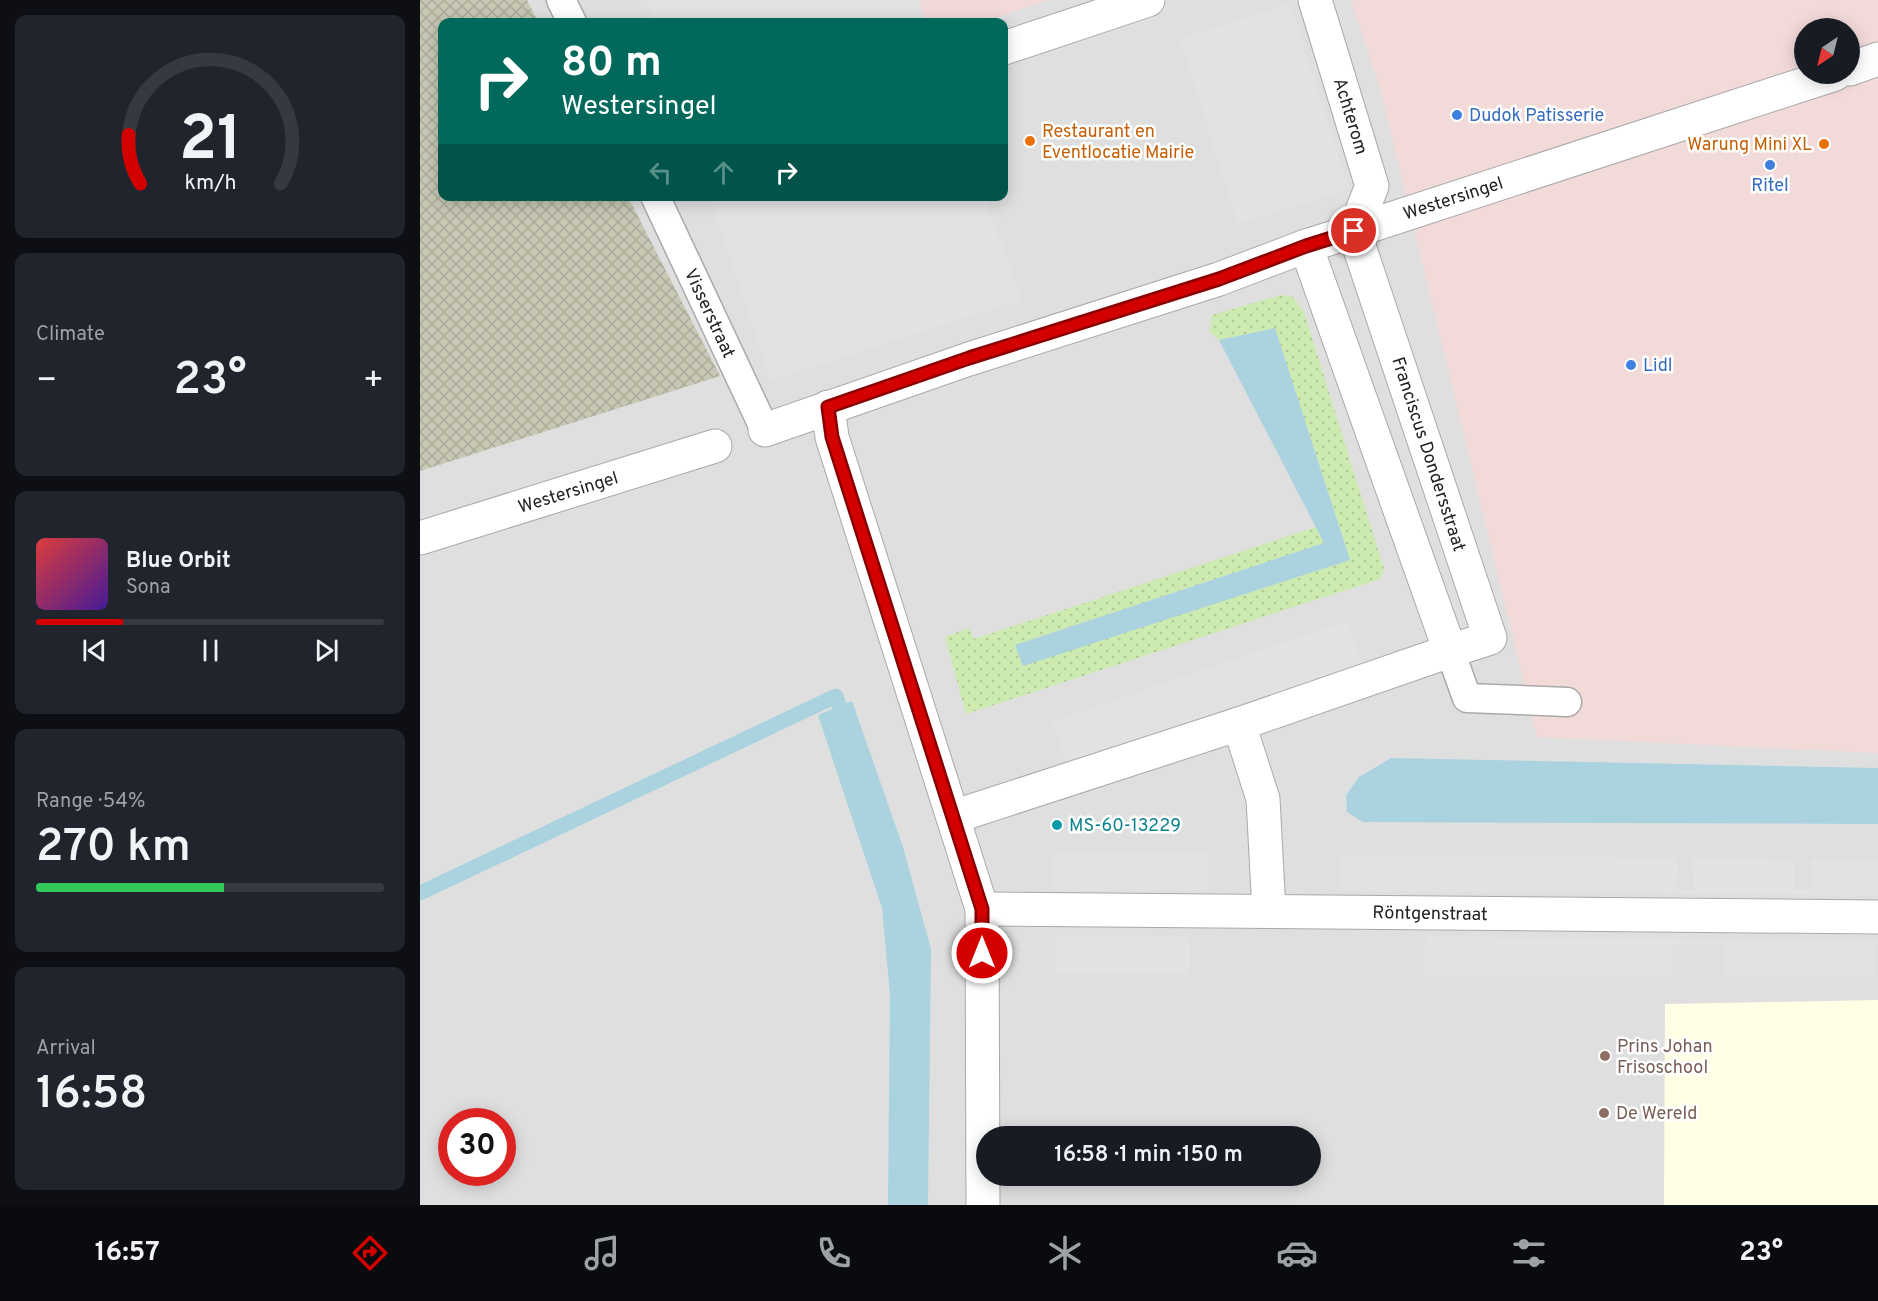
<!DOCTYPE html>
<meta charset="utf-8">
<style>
body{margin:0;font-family:Overpass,sans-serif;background:#20242c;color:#f1f3f6;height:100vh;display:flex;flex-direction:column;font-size:22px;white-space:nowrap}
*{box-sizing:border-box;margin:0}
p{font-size:20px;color:#9ea1a6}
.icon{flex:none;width:33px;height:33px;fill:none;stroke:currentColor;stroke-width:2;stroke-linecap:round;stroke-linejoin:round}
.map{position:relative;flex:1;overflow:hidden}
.panel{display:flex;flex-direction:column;gap:15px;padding:15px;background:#0d0f14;width:420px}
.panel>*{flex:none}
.guide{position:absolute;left:18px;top:18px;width:570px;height:183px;border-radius:12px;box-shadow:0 3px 15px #0003;background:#00695c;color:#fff;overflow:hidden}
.needle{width:39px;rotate:215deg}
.tools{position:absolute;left:1374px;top:18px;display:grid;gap:12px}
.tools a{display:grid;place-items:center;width:66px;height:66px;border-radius:50%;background:#171b24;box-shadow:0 3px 15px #0003;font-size:30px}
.speed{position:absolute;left:18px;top:1108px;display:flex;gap:12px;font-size:30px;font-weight:700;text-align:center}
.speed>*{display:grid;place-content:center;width:78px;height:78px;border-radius:50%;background:#171b24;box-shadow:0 3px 15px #0003;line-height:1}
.speed .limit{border:9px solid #d22;background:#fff;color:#111}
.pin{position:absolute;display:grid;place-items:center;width:51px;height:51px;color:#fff;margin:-26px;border:3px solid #fff;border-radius:50%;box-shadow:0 2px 6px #0007}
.me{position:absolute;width:66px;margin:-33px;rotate:0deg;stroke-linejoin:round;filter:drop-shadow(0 0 4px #0008)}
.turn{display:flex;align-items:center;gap:21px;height:126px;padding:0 24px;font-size:27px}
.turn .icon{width:78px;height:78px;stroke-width:2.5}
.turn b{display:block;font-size:42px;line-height:51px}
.lanes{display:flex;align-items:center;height:57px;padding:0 24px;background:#0003;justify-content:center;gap:30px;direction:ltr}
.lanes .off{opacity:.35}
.big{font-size:45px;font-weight:600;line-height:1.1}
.panel .widget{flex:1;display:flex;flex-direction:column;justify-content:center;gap:9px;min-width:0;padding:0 21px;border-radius:12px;background:#20242c}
.panel .dial{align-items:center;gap:0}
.dial svg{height:156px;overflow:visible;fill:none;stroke:#363941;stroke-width:7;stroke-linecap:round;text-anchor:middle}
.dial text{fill:#f1f3f6;stroke:none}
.song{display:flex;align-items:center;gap:18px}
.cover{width:72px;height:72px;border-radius:9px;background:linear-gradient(135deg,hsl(0 70% 55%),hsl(260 70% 35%))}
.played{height:6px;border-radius:3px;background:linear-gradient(90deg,#d40000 25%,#363941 25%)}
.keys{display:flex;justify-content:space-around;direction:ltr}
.heat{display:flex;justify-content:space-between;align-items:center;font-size:33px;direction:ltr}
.charge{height:9px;border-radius:4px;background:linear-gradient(90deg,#34c759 54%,#363941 0)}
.trip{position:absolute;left:556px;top:1126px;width:345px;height:60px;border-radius:30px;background:#171b24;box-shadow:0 3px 15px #0003;font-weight:600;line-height:60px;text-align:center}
.dock{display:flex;height:96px;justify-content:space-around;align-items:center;background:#090b0e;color:#9ea1a6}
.dock .icon{width:42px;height:42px}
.dock .current{color:#d40000}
.dock b{font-size:27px;color:#f1f3f6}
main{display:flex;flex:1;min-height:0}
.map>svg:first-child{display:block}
.residential{fill:#e0dfdf;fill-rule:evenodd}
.commercial{fill:#f2dad9;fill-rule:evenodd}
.education{fill:#ffffe5}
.construction{fill:url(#construction-cross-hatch)}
.grass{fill:url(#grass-dots)}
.parking{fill:#e2e2e2}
.water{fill:#aad3df}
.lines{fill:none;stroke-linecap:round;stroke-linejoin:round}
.stream{stroke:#aad3df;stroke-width:15}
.service-casing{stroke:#a9a9a9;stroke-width:31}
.pedestrian-casing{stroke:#a9a9a9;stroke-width:35}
.minor-casing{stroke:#a9a9a9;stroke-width:35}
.service{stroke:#fff;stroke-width:28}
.pedestrian{stroke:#fff;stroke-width:33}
.minor{stroke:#fff;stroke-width:33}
.route-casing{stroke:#8a0000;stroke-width:15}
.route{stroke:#d40000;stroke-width:10}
.shop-dot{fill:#3f7fe0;stroke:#fff;stroke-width:2}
.food-dot{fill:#e8710a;stroke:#fff;stroke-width:2}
.culture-dot{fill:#0f9aa8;stroke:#fff;stroke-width:2}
.education-dot{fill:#8d6e63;stroke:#fff;stroke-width:2}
.labels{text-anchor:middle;stroke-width:5;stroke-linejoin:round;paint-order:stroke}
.shop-label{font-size:18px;fill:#366cbe;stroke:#fff;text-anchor:start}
.street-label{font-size:18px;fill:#222;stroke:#fff}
.food-label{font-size:18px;fill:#c56008;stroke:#fff;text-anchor:start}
.culture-label{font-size:18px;fill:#0d838f;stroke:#fff;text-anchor:start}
.education-label{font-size:18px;fill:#785e54;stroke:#fff;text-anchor:start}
</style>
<main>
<section class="panel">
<div class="widget dial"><svg viewBox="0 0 100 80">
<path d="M14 69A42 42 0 1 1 86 69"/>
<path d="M14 69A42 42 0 0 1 8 44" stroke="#d40000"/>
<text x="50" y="56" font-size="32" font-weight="700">21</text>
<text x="50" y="72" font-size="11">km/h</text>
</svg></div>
<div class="widget"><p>Climate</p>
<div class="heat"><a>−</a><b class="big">23°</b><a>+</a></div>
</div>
<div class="widget">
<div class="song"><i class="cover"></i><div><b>Blue Orbit</b><p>Sona</p></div></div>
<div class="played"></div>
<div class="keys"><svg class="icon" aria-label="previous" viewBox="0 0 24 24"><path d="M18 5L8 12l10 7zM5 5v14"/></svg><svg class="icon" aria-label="pause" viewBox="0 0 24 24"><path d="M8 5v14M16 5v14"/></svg><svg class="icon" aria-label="next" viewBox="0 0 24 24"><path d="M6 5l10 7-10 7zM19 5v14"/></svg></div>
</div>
<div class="widget"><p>Range · 54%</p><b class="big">270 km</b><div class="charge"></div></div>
<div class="widget"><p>Arrival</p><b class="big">16:58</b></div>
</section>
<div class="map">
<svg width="1458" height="1205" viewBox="0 0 1458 1205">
<defs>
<pattern id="construction-cross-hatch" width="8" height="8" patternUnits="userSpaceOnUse" patternTransform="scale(1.5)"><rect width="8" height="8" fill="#c7c7b4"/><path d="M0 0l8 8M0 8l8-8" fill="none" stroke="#abab9a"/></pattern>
<pattern id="grass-dots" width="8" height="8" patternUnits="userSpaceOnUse" patternTransform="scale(1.5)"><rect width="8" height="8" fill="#cdebb0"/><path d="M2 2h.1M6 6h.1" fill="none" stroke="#b0c997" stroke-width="1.8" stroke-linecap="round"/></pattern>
</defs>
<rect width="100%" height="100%" fill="#f2efe9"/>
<!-- residential -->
<path class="residential" d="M0,0H1458V1205H0ZM22,22H584V196H22ZM1384,28H1430V74H1384ZM32,1122H82V1173H32ZM567,1137H891V1176H567Z"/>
<!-- commercial -->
<g class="commercial">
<path d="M499,0H629L562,22H506Z"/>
<path d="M931,0H1458V753L1117,737L960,88ZM1384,28H1430V74H1384Z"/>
</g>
<!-- education -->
<path class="education" d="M1458,1000V1205H1244L1245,1004Z"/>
<!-- construction -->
<path class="construction" d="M0,0H107L118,22H22V196L208,197L300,376L0,471Z"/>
<!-- grass -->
<path class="grass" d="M861,295L873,297L884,312L964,569L960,579L546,714L525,637L549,628L554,639L896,527L904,543L595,645L930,560L855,328L799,340L790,332L792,315Z"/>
<!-- parking -->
<g class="parking">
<path d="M226,0H498L506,22H233Z"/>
<path d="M870,4L929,189L818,224L760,38Z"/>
<path d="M291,197H565L601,300L351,380Z"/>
<path d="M927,621L944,669L651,769L631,722Z"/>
<path d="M787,851L788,890L632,891V852Z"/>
<path d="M921,855L1258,858L1257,890L1274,889L1273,858L1374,859V889H1391V859H1458V895L921,891Z"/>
<path d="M635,936L770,937V974H635Z"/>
<path d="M1006,937L1458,940V945H1456L1455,976H1303L1304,944H1252V976L1004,975Z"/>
</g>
<!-- water -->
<g class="water">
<path d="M855,328L930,560L603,666L595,645L904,543L799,340Z"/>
<path d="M432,701L483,847L511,949L508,1205H468L470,995L462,908L398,715Z"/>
<path d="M971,758L1458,768V824L943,822L927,812L926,795L939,777Z"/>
</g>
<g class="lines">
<!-- stream -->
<path class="stream" d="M0,893L416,696L425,726"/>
<!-- service casing -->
<g class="service-casing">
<g id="service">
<path d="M141,0L152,22"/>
<path d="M235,196L345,430"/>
<path d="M1030,651L1047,698L1147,702"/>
</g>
</g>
<!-- pedestrian casing -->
<g class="pedestrian-casing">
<g id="pedestrian">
<path d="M895,0L952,186L934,231"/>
<path d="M584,48L728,0"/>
<path d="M1430,69L1458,59"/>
<path d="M934,231L1415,74"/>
<path d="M934,231L1070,638L1030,651"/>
</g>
</g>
<!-- minor casing -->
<g class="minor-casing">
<g id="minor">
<path d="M408,407L412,437L562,909L563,1205"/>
<path d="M345,430L549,359L799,279L886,246L934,231"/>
<path d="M0,538L295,446"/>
<path d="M819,724L843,799L849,911"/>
<path d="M533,817L819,724L1030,651L886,246"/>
<path d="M562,909L1458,917"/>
</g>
</g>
<!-- service -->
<use href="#service" class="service"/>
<!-- pedestrian -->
<use href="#pedestrian" class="pedestrian"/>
<!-- minor -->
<use href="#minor" class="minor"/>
</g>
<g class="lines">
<!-- route casing -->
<g class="route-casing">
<path id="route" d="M562,953V909L412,437L408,407L549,358L799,279L886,246L934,231"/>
</g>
<!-- route -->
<use href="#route" class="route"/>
</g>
<!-- markers -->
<g class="shop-dot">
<circle cx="1037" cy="115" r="6"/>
<circle cx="1350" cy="165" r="6"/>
<circle cx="1211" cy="365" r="6"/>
</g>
<g class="food-dot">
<circle cx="610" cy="141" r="6"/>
<circle cx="1404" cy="144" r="6"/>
</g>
<circle class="culture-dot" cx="637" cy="825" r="6"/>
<g class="education-dot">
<circle cx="1185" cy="1056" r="6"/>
<circle cx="1184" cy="1113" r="6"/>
</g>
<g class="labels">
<!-- shop labels -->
<g class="shop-label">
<text x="1049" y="121">Dudok Patisserie</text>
<text x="1350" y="191" text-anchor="middle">Ritel</text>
<text x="1223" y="371">Lidl</text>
</g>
<!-- street labels -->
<g class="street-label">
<text transform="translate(931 116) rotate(73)" y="6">Achterom</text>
<text transform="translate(1033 198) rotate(-18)" y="6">Westersingel</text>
<text transform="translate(290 313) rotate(65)" y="6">Visserstraat</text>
<text transform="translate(1009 454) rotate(72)" y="6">Franciscus Dondersstraat</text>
<text transform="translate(148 492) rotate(-17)" y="6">Westersingel</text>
<text transform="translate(1010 913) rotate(1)" y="6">Röntgenstraat</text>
</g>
<!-- food labels -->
<g class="food-label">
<text x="622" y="137">Restaurant en<tspan x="622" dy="21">Eventlocatie Mairie</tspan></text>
<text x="1392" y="150" text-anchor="end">Warung Mini XL</text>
</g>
<!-- culture labels -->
<g class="culture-label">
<text x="649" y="831">MS-60-13229</text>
</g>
<!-- education labels -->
<g class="education-label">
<text x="1197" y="1052">Prins Johan<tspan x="1197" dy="21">Frisoschool</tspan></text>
<text x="1196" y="1119">De Wereld</text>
</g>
</g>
</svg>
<div class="tools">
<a><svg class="needle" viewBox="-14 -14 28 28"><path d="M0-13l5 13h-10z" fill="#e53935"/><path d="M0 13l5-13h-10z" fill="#9ea1a6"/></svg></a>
</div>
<div class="speed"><div class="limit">30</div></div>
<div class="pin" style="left:934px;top:231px;background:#d93025"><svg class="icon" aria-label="arrive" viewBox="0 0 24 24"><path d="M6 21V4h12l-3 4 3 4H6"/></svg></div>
<svg class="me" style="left:562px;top:953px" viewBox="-20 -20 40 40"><circle r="17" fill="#d40000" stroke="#fff" stroke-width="3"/><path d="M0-11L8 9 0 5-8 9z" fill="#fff"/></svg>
<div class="trip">16:58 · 1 min · 150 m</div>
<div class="guide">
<div class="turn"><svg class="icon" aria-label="right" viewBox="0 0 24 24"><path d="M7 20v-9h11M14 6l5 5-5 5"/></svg><div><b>80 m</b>Westersingel</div></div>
<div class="lanes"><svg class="icon off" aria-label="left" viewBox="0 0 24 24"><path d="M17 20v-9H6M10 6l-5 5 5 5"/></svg><svg class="icon off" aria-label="ahead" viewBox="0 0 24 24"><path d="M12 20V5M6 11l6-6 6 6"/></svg><svg class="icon" aria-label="right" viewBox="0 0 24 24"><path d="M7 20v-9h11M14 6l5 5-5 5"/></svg></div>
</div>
</div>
</main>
<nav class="dock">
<b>16:57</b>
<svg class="icon current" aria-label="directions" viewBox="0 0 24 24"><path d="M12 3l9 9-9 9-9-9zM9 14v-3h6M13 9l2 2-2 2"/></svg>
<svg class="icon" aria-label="music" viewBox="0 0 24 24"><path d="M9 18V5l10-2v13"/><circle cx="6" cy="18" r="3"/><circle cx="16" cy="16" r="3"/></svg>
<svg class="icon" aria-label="phone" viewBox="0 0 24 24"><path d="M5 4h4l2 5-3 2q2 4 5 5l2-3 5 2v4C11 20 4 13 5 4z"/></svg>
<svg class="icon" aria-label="climate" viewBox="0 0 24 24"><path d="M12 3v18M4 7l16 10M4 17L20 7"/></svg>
<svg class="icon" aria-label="car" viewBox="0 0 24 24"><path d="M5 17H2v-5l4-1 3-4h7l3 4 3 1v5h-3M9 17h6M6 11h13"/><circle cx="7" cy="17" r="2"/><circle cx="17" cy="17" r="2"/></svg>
<svg class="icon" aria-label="filters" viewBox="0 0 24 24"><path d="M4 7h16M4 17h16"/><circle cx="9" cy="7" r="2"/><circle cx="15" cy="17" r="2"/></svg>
<b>23°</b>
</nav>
